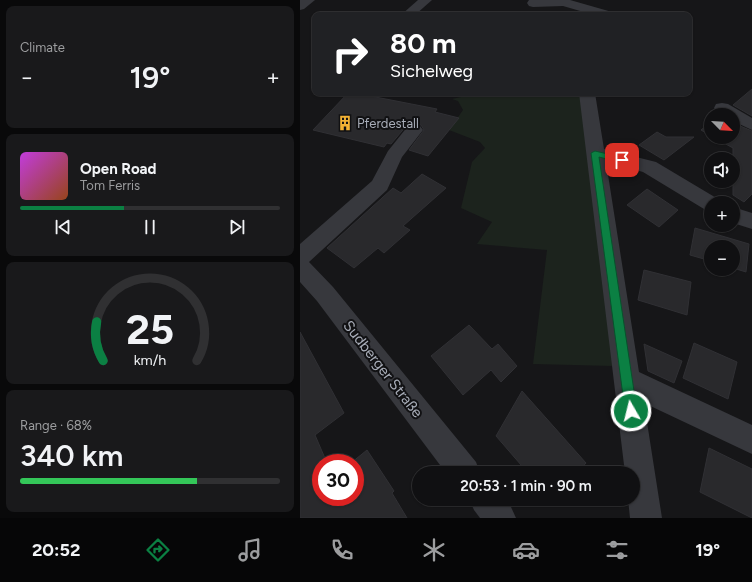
<!DOCTYPE html>
<meta charset="utf-8">
<style>
body{margin:0;font-family:Figtree,sans-serif;background:#19191b;color:#f1f3f6;height:100vh;display:flex;flex-direction:column;font-size:15px;white-space:nowrap}
*{box-sizing:border-box;margin:0}
p{font-size:13px;color:#9c9d9f}
.icon{flex:none;width:22px;height:22px;fill:none;stroke:currentColor;stroke-width:2;stroke-linecap:round;stroke-linejoin:round}
.map{position:relative;flex:1;overflow:hidden}
.panel{display:flex;flex-direction:column;gap:6px;padding:6px;background:#09090a;width:300px}
.panel>*{flex:none}
.top-card{position:absolute;left:12px;top:12px;width:380px;height:84px;border-radius:8px;box-shadow:0 1px 3px #0004,0 0 0 1px #303032;background:#202124;color:#fff;overflow:hidden}
.needle{width:26px;rotate:114deg}
.buttons{position:absolute;left:404px;top:108px;display:grid;gap:8px}
.buttons a{display:grid;place-items:center;width:36px;height:36px;border-radius:50%;background:#101012;box-shadow:0 1px 3px #0004,0 0 0 1px #303032;font-size:20px}
.speed{position:absolute;left:12px;top:454px;display:flex;gap:8px;font-size:20px;font-weight:700;text-align:center}
.speed>*{display:grid;place-content:center;width:52px;height:52px;border-radius:50%;background:#101012;box-shadow:0 1px 3px #0004,0 0 0 1px #303032;line-height:1}
.speed .limit{border:6px solid #d22;background:#fff;color:#111}
.pin{position:absolute;display:grid;place-items:center;width:34px;height:34px;color:#fff;margin:-17px;border-radius:8px;box-shadow:0 2px 6px #0006}
.me{position:absolute;width:44px;margin:-22px;rotate:352deg;stroke-linejoin:round;filter:drop-shadow(0 0 3px #0008)}
.turn{display:flex;align-items:center;gap:14px;height:84px;padding:0 12px;font-size:18px}
.turn .icon{width:52px;height:52px;stroke-width:2.5}
.turn b{display:block;font-size:28px;line-height:34px}
.big{font-size:30px;font-weight:600;line-height:1.1}
.panel .widget{flex:1;display:flex;flex-direction:column;justify-content:center;gap:6px;min-width:0;padding:0 14px;border-radius:8px;background:#19191b}
.panel .dial{align-items:center;gap:0}
.dial svg{height:104px;overflow:visible;fill:none;stroke:#303032;stroke-width:7;stroke-linecap:round;text-anchor:middle}
.dial text{fill:#f1f3f6;stroke:none}
.song{display:flex;align-items:center;gap:12px}
.cover{width:48px;height:48px;border-radius:6px;background:linear-gradient(135deg,hsl(290 70% 55%),hsl(20 70% 35%))}
.played{height:4px;border-radius:2px;background:linear-gradient(90deg,#0b8043 40%,#303032 40%)}
.keys{display:flex;justify-content:space-around;direction:ltr}
.heat{display:flex;justify-content:space-between;align-items:center;font-size:22px;direction:ltr}
.charge{height:6px;border-radius:3px;background:linear-gradient(90deg,#34c759 68%,#303032 0)}
.trip{position:absolute;left:112px;top:466px;width:228px;height:40px;border-radius:20px;background:#101012;box-shadow:0 1px 3px #0004,0 0 0 1px #303032;font-weight:600;line-height:40px;text-align:center}
.dock{display:flex;height:64px;justify-content:space-around;align-items:center;background:#060607;color:#9c9d9f}
.dock .icon{width:28px;height:28px}
.dock .current{color:#0b8043}
.dock b{font-size:18px;color:#f1f3f6}
main{display:flex;flex:1;min-height:0}
.map>svg:first-child{display:block}
.green{fill:#1c231d}
.building{fill:#29292c;stroke:#303034}
.lines{fill:none;stroke-linecap:round;stroke-linejoin:round}
.minor{fill:#37383d;fill-rule:evenodd}
.route{fill:#0b8043;stroke:#07532c}
.labels{text-anchor:middle;stroke-width:4;stroke-linejoin:round;paint-order:stroke}
.far-poi-label{font-size:13px;fill:#a8adb8;stroke:#111113;text-anchor:start}
.street-label{font-size:15px;fill:#a8adb8;stroke:#111113}
</style>
<main>
<section class="panel">
<div class="widget"><p>Climate</p>
<div class="heat"><a>−</a><b class="big">19°</b><a>+</a></div>
</div>
<div class="widget">
<div class="song"><i class="cover"></i><div><b>Open Road</b><p>Tom Ferris</p></div></div>
<div class="played"></div>
<div class="keys"><svg class="icon" aria-label="previous" viewBox="0 0 24 24"><path d="M18 5L8 12l10 7zM5 5v14"/></svg><svg class="icon" aria-label="pause" viewBox="0 0 24 24"><path d="M8 5v14M16 5v14"/></svg><svg class="icon" aria-label="next" viewBox="0 0 24 24"><path d="M6 5l10 7-10 7zM19 5v14"/></svg></div>
</div>
<div class="widget dial"><svg viewBox="0 0 100 80">
<path d="M14 69A42 42 0 1 1 86 69"/>
<path d="M14 69A42 42 0 0 1 9 39" stroke="#0b8043"/>
<text x="50" y="56" font-size="32" font-weight="700">25</text>
<text x="50" y="72" font-size="11">km/h</text>
</svg></div>
<div class="widget"><p>Range · 68%</p><b class="big">340 km</b><div class="charge"></div></div>
</section>
<div class="map">
<svg width="452" height="518" viewBox="0 0 452 518">
<rect width="100%" height="100%" fill="#161618"/>
<!-- green -->
<path class="green" d="M179,93H232L283,97L313,366L233,364L247,250L177,244L192,222L161,208L172,162L185,148L180,142L149,130L163,110L158,101L152,99Z"/>
<!-- building -->
<g class="building">
<path d="M452,89V116L433,105Z"/>
<path d="M48,93H55L137,109L135,112L159,118L128,156L109,150L124,130L121,125L114,123L107,125L91,144L87,143L84,147L13,130Z"/>
<path d="M411,122V136L401,130Z"/>
<path d="M433,123L452,131V194L444,202L433,195V148L413,137H433Z"/>
<path d="M357,132L366,137H394L364,160L339,145Z"/>
<path d="M122,174L146,188L103,226L110,230L84,253L78,248L54,268L27,248L93,188L101,193Z"/>
<path d="M347,189L378,210L359,227L327,205Z"/>
<path d="M395,228L449,244L446,272L433,268V247H411V261L390,255Z"/>
<path d="M344,270L391,282L387,315L338,300Z"/>
<path d="M169,325L192,349L198,344L217,366L201,382L191,370L163,395L131,356Z"/>
<path d="M0,332L44,413L15,435L27,463H21V497H55V463H51L67,450L94,491L92,493L107,518H0Z"/>
<path d="M394,343L437,362L428,399L383,378Z"/>
<path d="M344,344L382,361L374,383L348,371Z"/>
<path d="M222,391L286,463L277,473H228L196,436Z"/>
<path d="M409,448L452,469V518L400,492Z"/>
</g>
<g class="lines">
<!-- minor -->
<g class="minor">
<path d="M0,0H15L4,9L0,10Z"/>
<path d="M118,0H132L115,15H101Z"/>
<path d="M229,0H270L312,12L313,15H294L263,6L233,7L229,6L227,3Z"/>
<path d="M279,93H295L304,149L356,162L418,199L420,203H411V211L404,209L343,172L306,162L339,372L452,425V454L344,403L362,518H330L328,499H333V473H325Z"/>
<path d="M422,103L428,104L452,118V130L433,121V115C425,115 419,115 414,108L416,104Z"/>
<path d="M114,124L120,126L123,130L102,157L87,190L9,262L33,287L176,462L180,473H146L17,301L0,282V244L72,181L88,151L108,126Z"/>
<path d="M433,207L452,213V229L433,223Z"/>
<path d="M169,499H205L211,507L216,518H180L174,510Z"/>
</g>
</g>
<!-- route -->
<path class="route" d="M295,151L325,158L326,160L322,163L299,157L337,411L335,415L331,416L327,415L325,411L291,153Z"/>
<!-- icons -->
<defs>
<g id="building-bare" transform="scale(1.2)"><path d="M-4-6H4V6H1V3H-1V6H-4ZM-2.5-4.3h1.7v1.8h-1.7ZM.8-4.3h1.7v1.8H.8ZM-2.5-1h1.7V.8h-1.7ZM.8-1h1.7V.8H.8Z" fill="#f2b134" stroke="#111113" stroke-width="2.5" paint-order="stroke"/></g>
</defs>
<g fill-rule="evenodd">
<use href="#building-bare" x="45" y="123"/>
</g>
<g class="labels">
<!-- far-poi labels -->
<g class="far-poi-label">
<text x="57" y="128">Pferdestall</text>
</g>
<!-- street labels -->
<g class="street-label">
<text transform="translate(83 369) rotate(52)" y="5">Sudberger Straße</text>
</g>
</g>
</svg>
<div class="buttons">
<a><svg class="needle" viewBox="-14 -14 28 28"><path d="M0-13l5 13h-10z" fill="#e53935"/><path d="M0 13l5-13h-10z" fill="#9c9d9f"/></svg></a>
<a><svg class="icon" aria-label="sound" viewBox="0 0 24 24"><path d="M4 9h4l5-4v14l-5-4H4zM17 9q2 3 0 6"/></svg></a>
<a>+</a>
<a>−</a>
</div>
<div class="speed"><div class="limit">30</div></div>
<div class="pin" style="left:322px;top:160px;background:#d93025"><svg class="icon" aria-label="arrive" viewBox="0 0 24 24"><path d="M6 21V4h12l-3 4 3 4H6"/></svg></div>
<svg class="me" style="left:331px;top:411px" viewBox="-20 -20 40 40"><circle r="17" fill="#0b8043" stroke="#fff" stroke-width="3"/><path d="M0-11L8 9 0 5-8 9z" fill="#fff"/></svg>
<div class="trip">20:53 · 1 min · 90 m</div>
<div class="top-card">
<div class="turn"><svg class="icon" aria-label="right" viewBox="0 0 24 24"><path d="M7 20v-9h11M14 6l5 5-5 5"/></svg><div><b>80 m</b>Sichelweg</div></div>
</div>
</div>
</main>
<nav class="dock">
<b>20:52</b>
<svg class="icon current" aria-label="directions" viewBox="0 0 24 24"><path d="M12 3l9 9-9 9-9-9zM9 14v-3h6M13 9l2 2-2 2"/></svg>
<svg class="icon" aria-label="music" viewBox="0 0 24 24"><path d="M9 18V5l10-2v13"/><circle cx="6" cy="18" r="3"/><circle cx="16" cy="16" r="3"/></svg>
<svg class="icon" aria-label="phone" viewBox="0 0 24 24"><path d="M5 4h4l2 5-3 2q2 4 5 5l2-3 5 2v4C11 20 4 13 5 4z"/></svg>
<svg class="icon" aria-label="climate" viewBox="0 0 24 24"><path d="M12 3v18M4 7l16 10M4 17L20 7"/></svg>
<svg class="icon" aria-label="car" viewBox="0 0 24 24"><path d="M5 17H2v-5l4-1 3-4h7l3 4 3 1v5h-3M9 17h6M6 11h13"/><circle cx="7" cy="17" r="2"/><circle cx="17" cy="17" r="2"/></svg>
<svg class="icon" aria-label="filters" viewBox="0 0 24 24"><path d="M4 7h16M4 17h16"/><circle cx="9" cy="7" r="2"/><circle cx="15" cy="17" r="2"/></svg>
<b>19°</b>
</nav>
